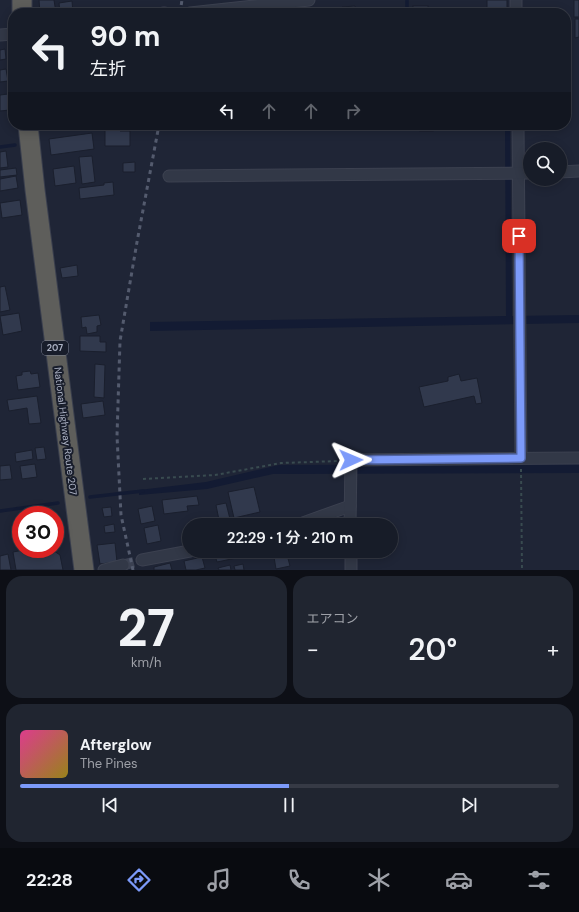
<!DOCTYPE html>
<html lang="ja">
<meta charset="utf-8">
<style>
body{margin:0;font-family:"DM Sans","Noto Sans JP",sans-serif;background:#202530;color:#f1f3f6;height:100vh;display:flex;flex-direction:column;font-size:15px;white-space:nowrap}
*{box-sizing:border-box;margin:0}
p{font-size:13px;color:#9ea1a8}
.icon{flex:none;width:22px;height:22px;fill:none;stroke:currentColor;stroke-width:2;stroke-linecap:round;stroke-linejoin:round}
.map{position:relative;height:570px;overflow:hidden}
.details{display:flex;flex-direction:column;gap:6px;padding:6px;background:#0d0f16;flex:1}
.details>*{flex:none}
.banner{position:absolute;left:8px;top:8px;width:563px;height:122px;border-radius:16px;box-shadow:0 2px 10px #0003,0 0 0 1px #363a45;background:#171c28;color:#f1f3f6;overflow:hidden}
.tools{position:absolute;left:523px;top:142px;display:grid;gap:8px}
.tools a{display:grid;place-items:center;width:44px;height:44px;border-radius:50%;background:#171c28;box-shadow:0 2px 10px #0003,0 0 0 1px #363a45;font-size:20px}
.speed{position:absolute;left:12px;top:506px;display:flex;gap:8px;font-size:20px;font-weight:700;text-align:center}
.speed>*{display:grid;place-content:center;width:52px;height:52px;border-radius:50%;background:#171c28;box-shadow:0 2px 10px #0003,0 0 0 1px #363a45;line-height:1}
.speed .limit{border:6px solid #d22;background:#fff;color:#111}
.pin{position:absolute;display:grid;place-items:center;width:34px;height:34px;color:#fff;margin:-17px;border-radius:8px;box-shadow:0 2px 6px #0006}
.me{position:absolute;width:44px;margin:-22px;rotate:89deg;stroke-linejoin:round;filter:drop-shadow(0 0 3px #0008)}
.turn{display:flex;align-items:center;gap:14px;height:84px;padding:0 16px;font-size:18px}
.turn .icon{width:52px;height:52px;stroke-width:2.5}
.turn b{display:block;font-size:28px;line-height:34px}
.lanes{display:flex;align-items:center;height:38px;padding:0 16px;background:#0003;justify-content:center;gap:20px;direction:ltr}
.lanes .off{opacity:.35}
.big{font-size:30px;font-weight:600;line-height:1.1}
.details .tile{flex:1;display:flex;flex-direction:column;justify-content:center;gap:6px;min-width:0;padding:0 14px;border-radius:16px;background:#202530}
.details .dial{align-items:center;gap:0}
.dial b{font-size:52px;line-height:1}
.song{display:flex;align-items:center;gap:12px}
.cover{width:48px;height:48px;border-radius:6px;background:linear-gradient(135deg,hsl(330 70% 55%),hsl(50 70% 35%))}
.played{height:4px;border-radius:2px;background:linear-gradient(90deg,#7c9af9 50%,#363a45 50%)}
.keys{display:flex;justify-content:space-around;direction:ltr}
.heat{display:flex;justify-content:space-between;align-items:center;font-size:22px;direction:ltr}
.details .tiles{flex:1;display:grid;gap:6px;grid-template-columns:1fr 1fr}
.tile:last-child{grid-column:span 2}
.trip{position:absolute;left:182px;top:518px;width:216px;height:40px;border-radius:20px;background:#171c28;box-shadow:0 2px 10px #0003,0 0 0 1px #363a45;font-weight:600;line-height:40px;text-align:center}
.dock{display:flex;height:64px;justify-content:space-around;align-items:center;background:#090b10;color:#9ea1a8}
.dock .icon{width:28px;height:28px}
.dock .on{color:#7c9af9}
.dock b{font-size:18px;color:#f1f3f6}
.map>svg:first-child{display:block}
.water{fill:#131b33}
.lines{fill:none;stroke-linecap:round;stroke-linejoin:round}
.stream{stroke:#131b33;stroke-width:3.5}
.building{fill:#31394d;stroke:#1a1f2d}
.minor-tunnel{stroke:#3b4152;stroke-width:11;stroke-dasharray:11 5.5;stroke-linecap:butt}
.minor-casing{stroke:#3c4150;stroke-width:13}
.trunk-casing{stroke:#3a3f4e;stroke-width:21}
.path{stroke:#394b50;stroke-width:2;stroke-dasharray:3 3;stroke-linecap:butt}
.minor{stroke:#323847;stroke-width:11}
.trunk{stroke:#5e5e5b;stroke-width:19}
.rail{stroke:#545b6e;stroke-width:3;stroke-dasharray:4 4;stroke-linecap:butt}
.route-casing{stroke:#5164a2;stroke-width:10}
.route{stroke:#7c9af9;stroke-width:7}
.labels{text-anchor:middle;stroke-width:4;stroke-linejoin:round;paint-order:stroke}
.shield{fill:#181d2b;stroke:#808596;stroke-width:1}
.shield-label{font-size:9px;font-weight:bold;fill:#acb2c4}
.street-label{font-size:10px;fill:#acb2c4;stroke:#181d2b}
</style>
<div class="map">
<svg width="579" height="570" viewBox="0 0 579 570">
<rect width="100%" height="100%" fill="#1f2536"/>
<!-- water -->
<g class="water">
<path d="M505,125H510L512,316L579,315V323L150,331V322L506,316Z"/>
<path d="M579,464V473L273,474L207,489L139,495V490L206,482L279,465Z"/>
</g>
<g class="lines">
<!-- stream -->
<g class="stream">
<path d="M407,13V0"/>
<path d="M43,125H46"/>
<path d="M161,125L172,128H179V125"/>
<path d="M0,147L15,145"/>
<path d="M90,497L143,491"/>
<path d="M0,511L58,503"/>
</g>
</g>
<!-- building -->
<g class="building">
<path d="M39,0H54L56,13H40Z"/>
<rect x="487" y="0" width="20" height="13"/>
<rect x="574" y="0" width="5" height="17"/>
<path d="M72,1L73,13H60L59,3Z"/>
<path d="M355,6L356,13H343L342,7Z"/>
<rect x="413" y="6" width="15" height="7"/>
<path d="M337,8L338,13H321V9Z"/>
<path d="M575,19H579V37L575,38Z"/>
<rect x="566" y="21" width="3" height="17"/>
<path d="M5,49L6,59L0,60V50Z"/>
<path d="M6,69L8,81L0,82V70Z"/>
<path d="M8,94L10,110L0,111V95Z"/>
<rect x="420" y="125" width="13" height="6"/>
<path d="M105,126H120V131H130V146H105Z"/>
<path d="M92,133L94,149L51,155L49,139Z"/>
<path d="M6,151L8,167L0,168V152Z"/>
<path d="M92,156L95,182L82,184L79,157Z"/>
<path d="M135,162V172H123V163Z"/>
<path d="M74,166L76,183L55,186L53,169Z"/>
<path d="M16,168L17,175L0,177V170Z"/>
<path d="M16,176L18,188L0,191V179Z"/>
<path d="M113,182L114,195L80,199L79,188L104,185V183Z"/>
<path d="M20,200L22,215L2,218L0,203Z"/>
<path d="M77,265L78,276L62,278L60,268Z"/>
<path d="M5,286L10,310L0,312V287Z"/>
<path d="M19,313L22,331L3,335L0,316Z"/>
<path d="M99,315L101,325L97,326V332L87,334L86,327L82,328L81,317Z"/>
<path d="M80,336H100V342H106V352L80,351Z"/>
<path d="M95,364L105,365L104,398L94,397Z"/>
<path d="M30,371L31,374L38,373L40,387L18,390L16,376L22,375V372Z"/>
<path d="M459,374L461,381L477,378L482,403L476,404L474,396L424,407L419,387L448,381V377Z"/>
<path d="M37,396L41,423L29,424L27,408L9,411L7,400Z"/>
<path d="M103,401L105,415L83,418L81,404Z"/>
<path d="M44,447L46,459L37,460L35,448Z"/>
<path d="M32,450L33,459L16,462L15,453Z"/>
<path d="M35,464L37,477L22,479L20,466Z"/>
<path d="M10,465L12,479L0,480V466Z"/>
<path d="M254,487L260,512L234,518L228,492Z"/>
<path d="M197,496L199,505L187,506L188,511L164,514L162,500Z"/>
<path d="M226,503L231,523L220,525L216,505Z"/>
<path d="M152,506L155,521L141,524L138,509Z"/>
<path d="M111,507L112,516L104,517L102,508Z"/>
<path d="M114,524L115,532L105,533L104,526Z"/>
<path d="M158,525L161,541L147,544L144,528Z"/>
<path d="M115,543L117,562L100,564L97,545Z"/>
<path d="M29,549H51L60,555L63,570H16L13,552Z"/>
<path d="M226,551H245L246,556L217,562L215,555L226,553Z"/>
<path d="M273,551H286L290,566L276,569Z"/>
<path d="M8,554L11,570H0V556Z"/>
<path d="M202,557L205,568L196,570H186L184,561Z"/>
<path d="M170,563L172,570H154V567Z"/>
<path d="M243,564L244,570H235L234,566Z"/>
<path d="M230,565L231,570H219L218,568Z"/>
</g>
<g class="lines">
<!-- minor-tunnel -->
<g class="minor-tunnel">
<path d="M165,13H178"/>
<path d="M123,565L142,560"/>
</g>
<!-- minor casing -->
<g class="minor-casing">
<g id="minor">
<path d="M516,0V13"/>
<path d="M163,13H165"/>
<path d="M190,13L309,0"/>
<path d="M0,35L13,34"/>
<path d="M518,125L521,458"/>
<path d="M560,172L579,171"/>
<path d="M169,176L530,173"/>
<path d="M297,525L350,506"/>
<path d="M350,525L351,460L579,458"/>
<path d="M351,551V570"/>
<path d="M142,560L190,551"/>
<path d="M104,570L123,565"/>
</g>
</g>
<!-- trunk casing -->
<g class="trunk-casing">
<g id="trunk">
<path d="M22,0V13"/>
<path d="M28,125L35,190L84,570"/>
</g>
</g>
<!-- path -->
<g class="path">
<path d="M521,469L522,570"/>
<path d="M143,479L215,475L281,463L340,461"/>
</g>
<!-- minor -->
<use href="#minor" class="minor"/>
<!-- trunk -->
<use href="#trunk" class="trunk"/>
<!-- rail -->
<g class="rail">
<path d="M180,13L182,0"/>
<path d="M133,570L121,515L117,436L120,341L137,242L159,125"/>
</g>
</g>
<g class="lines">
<!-- route casing -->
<g class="route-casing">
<path id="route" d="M351,460L521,458L519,236"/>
</g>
<!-- route -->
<use href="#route" class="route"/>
</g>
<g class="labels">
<!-- shield labels -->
<rect class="shield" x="42" y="341" width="26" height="14" rx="3"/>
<g class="shield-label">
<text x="55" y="351">207</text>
</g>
<!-- street labels -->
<g class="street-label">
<text transform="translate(66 431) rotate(83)" y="4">National Highway Route 207</text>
</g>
</g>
</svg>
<div class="tools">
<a><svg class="icon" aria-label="search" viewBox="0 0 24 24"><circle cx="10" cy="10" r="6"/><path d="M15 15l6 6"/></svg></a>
</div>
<div class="speed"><div class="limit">30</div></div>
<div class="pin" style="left:519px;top:236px;background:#d93025"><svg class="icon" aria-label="arrive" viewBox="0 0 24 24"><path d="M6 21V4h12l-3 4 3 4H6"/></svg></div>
<svg class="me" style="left:351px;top:460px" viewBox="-20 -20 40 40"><path d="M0-17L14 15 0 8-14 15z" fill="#7c9af9" stroke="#fff" stroke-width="4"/></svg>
<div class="trip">22:29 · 1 分 · 210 m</div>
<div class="banner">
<div class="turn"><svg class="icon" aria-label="left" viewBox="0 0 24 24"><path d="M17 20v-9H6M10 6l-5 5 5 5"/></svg><div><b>90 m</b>左折</div></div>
<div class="lanes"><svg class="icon" aria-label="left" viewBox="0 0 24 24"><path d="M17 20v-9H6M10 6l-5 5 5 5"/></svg><svg class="icon off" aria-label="ahead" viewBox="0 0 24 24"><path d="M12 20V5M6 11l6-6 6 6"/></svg><svg class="icon off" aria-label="ahead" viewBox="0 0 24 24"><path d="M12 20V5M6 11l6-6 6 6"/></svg><svg class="icon off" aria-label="right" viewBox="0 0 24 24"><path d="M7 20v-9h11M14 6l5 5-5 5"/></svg></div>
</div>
</div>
<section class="details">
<div class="tiles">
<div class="tile dial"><b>27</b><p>km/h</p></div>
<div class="tile"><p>エアコン</p>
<div class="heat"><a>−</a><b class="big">20°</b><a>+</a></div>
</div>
<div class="tile">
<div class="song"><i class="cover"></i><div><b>Afterglow</b><p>The Pines</p></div></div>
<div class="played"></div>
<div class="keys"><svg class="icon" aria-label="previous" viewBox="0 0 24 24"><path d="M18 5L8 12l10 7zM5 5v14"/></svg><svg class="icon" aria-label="pause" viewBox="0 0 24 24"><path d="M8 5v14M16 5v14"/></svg><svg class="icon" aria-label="next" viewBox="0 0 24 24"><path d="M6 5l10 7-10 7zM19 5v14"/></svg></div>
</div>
</div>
</section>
<nav class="dock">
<b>22:28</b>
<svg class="icon on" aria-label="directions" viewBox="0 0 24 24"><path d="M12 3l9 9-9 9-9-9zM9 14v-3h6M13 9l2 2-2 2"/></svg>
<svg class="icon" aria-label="music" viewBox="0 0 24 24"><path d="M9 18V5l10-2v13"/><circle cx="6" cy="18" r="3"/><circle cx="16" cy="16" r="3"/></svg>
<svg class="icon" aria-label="phone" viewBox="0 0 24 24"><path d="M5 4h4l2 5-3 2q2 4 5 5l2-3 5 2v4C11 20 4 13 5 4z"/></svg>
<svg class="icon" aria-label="climate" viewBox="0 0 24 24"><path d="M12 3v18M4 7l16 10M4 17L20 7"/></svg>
<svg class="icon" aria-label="car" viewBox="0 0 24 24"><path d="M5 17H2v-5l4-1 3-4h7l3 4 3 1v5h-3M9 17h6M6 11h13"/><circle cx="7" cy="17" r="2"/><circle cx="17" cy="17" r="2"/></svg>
<svg class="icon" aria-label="filters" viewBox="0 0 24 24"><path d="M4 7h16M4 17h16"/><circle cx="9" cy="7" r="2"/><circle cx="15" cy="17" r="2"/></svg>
</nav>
